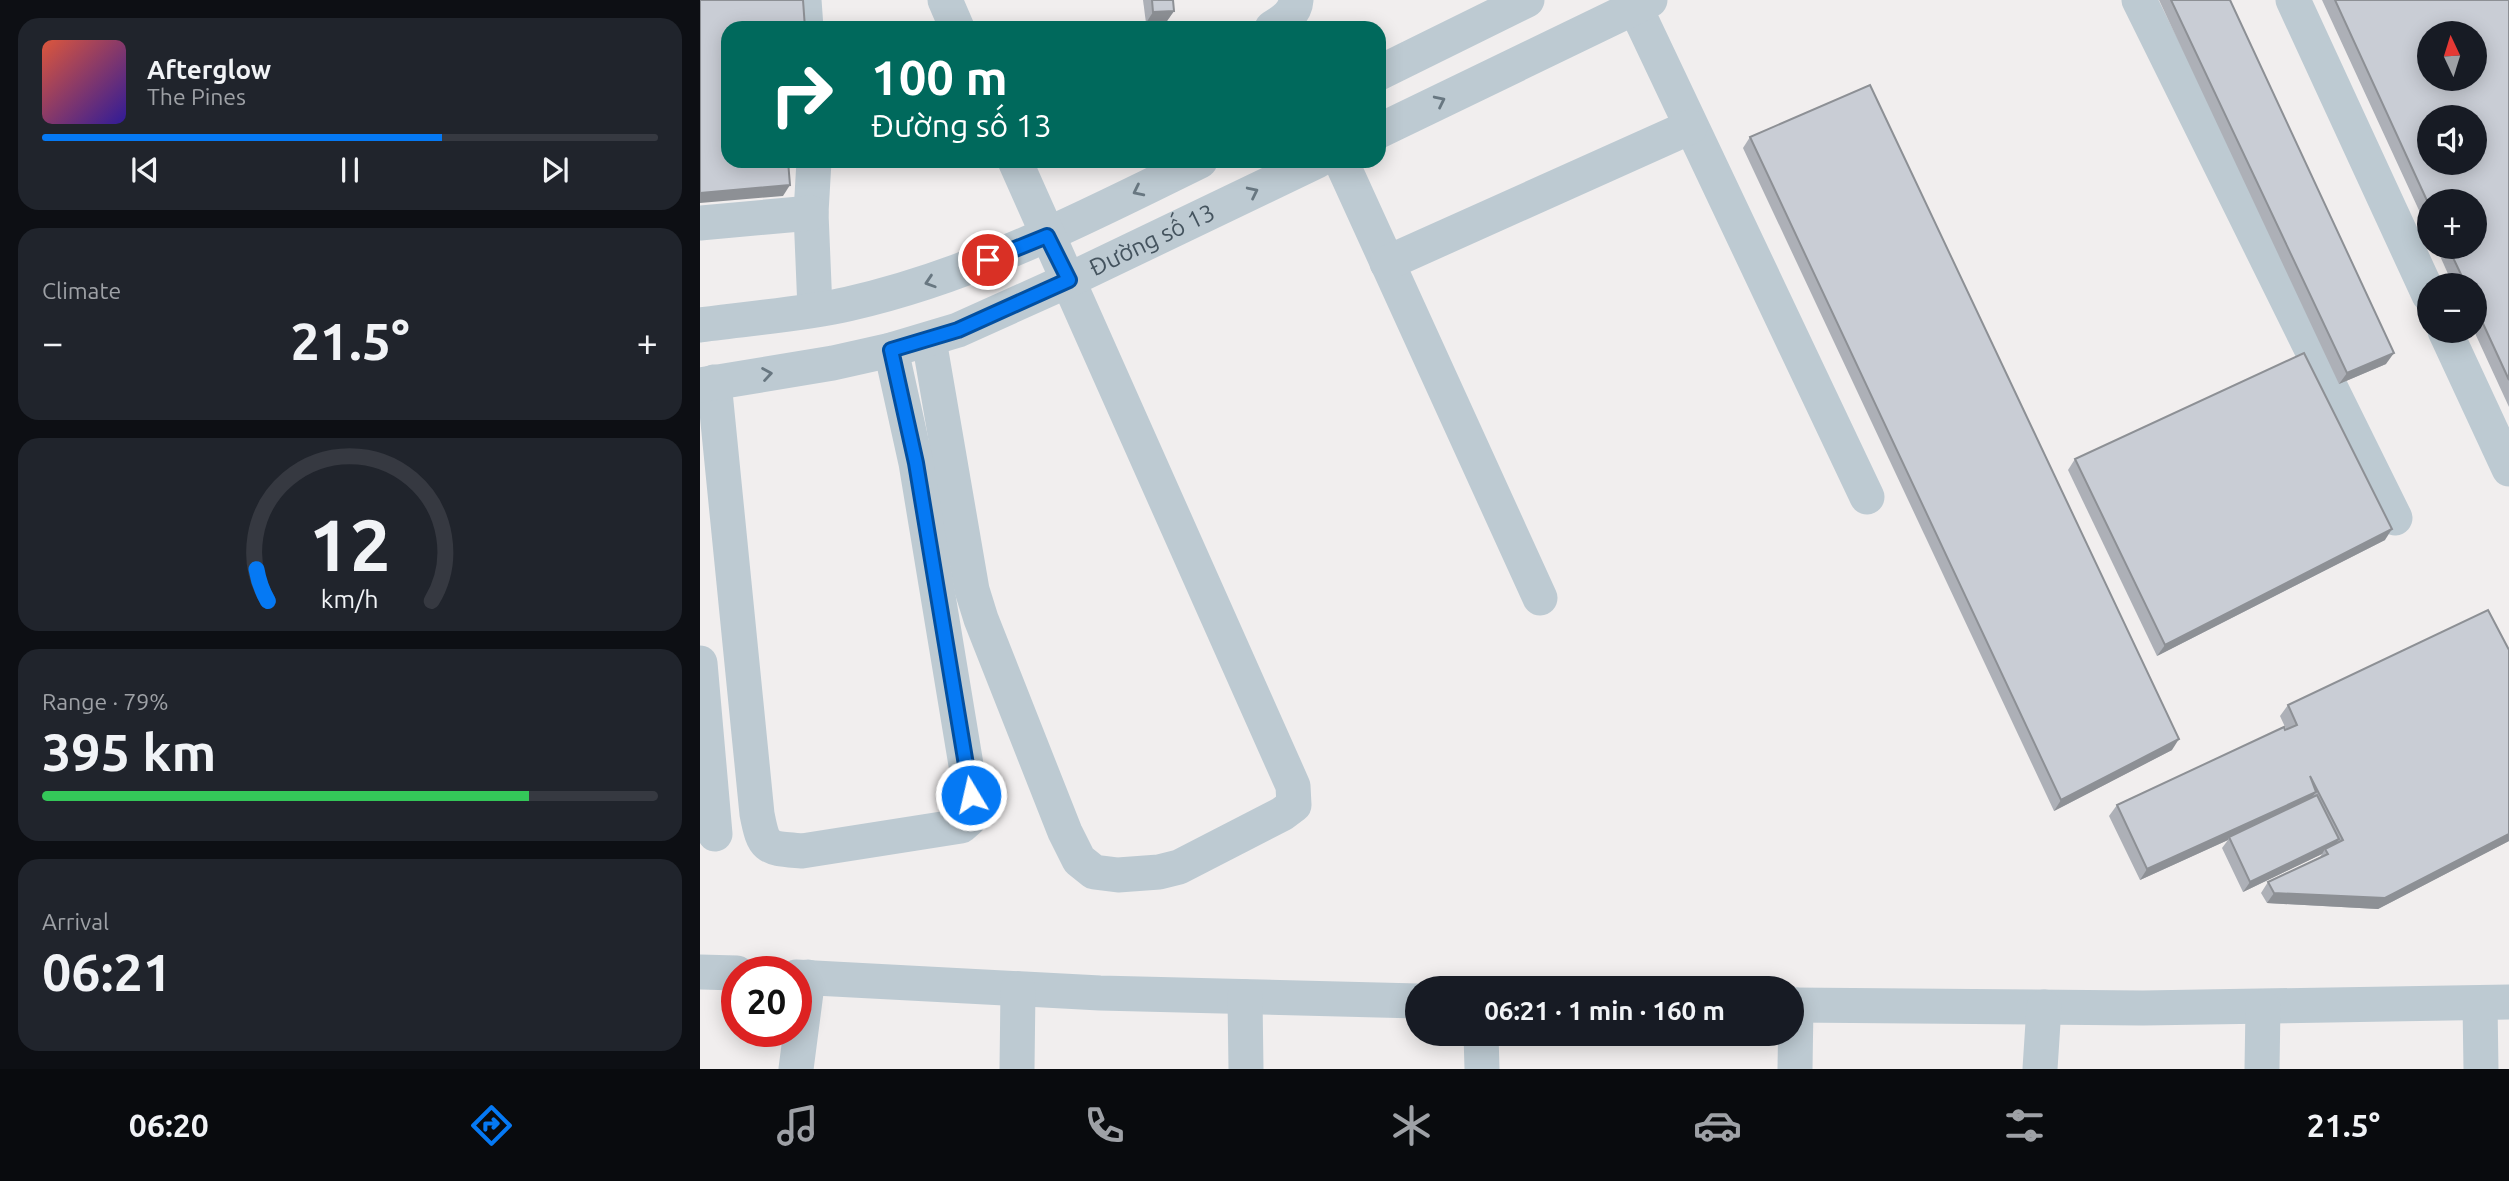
<!DOCTYPE html>
<meta charset="utf-8">
<style>
body{margin:0;font-family:Ubuntu,sans-serif;background:#20242c;color:#f1f3f6;height:100vh;display:flex;flex-direction:column;font-size:26px;white-space:nowrap}
*{box-sizing:border-box;margin:0}
p{font-size:23px;color:#9ea1a6}
.icon{flex:none;width:38px;height:38px;fill:none;stroke:currentColor;stroke-width:2;stroke-linecap:round;stroke-linejoin:round}
.map{position:relative;flex:1;overflow:hidden}
.sheet{display:flex;flex-direction:column;gap:18px;padding:18px;background:#0d0f14;width:700px}
.sheet>*{flex:none}
.hud{position:absolute;left:21px;top:21px;width:665px;height:147px;border-radius:21px;box-shadow:0 4px 18px #0003;background:#00695c;color:#fff;overflow:hidden}
.needle{width:46px;rotate:356deg}
.buttons{position:absolute;left:1717px;top:21px;display:grid;gap:14px}
.buttons a{display:grid;place-items:center;width:70px;height:70px;border-radius:50%;background:#171b24;box-shadow:0 4px 18px #0003;font-size:35px}
.speed{position:absolute;left:21px;top:956px;display:flex;gap:14px;font-size:35px;font-weight:700;text-align:center}
.speed>*{display:grid;place-content:center;width:91px;height:91px;border-radius:50%;background:#171b24;box-shadow:0 4px 18px #0003;line-height:1}
.speed .limit{border:10px solid #d22;background:#fff;color:#111}
.pin{position:absolute;display:grid;place-items:center;width:60px;height:60px;color:#fff;margin:-30px;border:4px solid #fff;border-radius:50%;box-shadow:0 2px 7px #0007}
.me{position:absolute;width:77px;margin:-38px;rotate:351deg;stroke-linejoin:round;filter:drop-shadow(0 0 5px #0008)}
.turn{display:flex;align-items:center;gap:24px;height:147px;padding:0 35px;font-size:32px}
.turn .icon{width:91px;height:91px;stroke-width:2.5}
.turn b{display:block;font-size:49px;line-height:60px}
.big{font-size:52px;font-weight:700;line-height:1.1}
.sheet .tile{flex:1;display:flex;flex-direction:column;justify-content:center;gap:10px;min-width:0;padding:0 24px;border-radius:21px;background:#20242c}
.sheet .dial{align-items:center;gap:0}
.dial svg{height:182px;overflow:visible;fill:none;stroke:#363941;stroke-width:7;stroke-linecap:round;text-anchor:middle}
.dial text{fill:#f1f3f6;stroke:none}
.song{display:flex;align-items:center;gap:21px}
.cover{width:84px;height:84px;border-radius:10px;background:linear-gradient(135deg,hsl(10 70% 55%),hsl(250 70% 35%))}
.played{height:7px;border-radius:4px;background:linear-gradient(90deg,#0579f4 65%,#363941 65%)}
.keys{display:flex;justify-content:space-around;direction:ltr}
.heat{display:flex;justify-content:space-between;align-items:center;font-size:38px;direction:ltr}
.charge{height:10px;border-radius:5px;background:linear-gradient(90deg,#34c759 79%,#363941 0)}
.trip{position:absolute;left:705px;top:976px;width:399px;height:70px;border-radius:35px;background:#171b24;box-shadow:0 4px 18px #0003;font-weight:700;line-height:70px;text-align:center}
.menu{display:flex;height:112px;justify-content:space-around;align-items:center;background:#090b0e;color:#9ea1a6}
.menu .icon{width:49px;height:49px}
.menu .selected{color:#0579f4}
.menu b{font-size:32px;color:#f1f3f6}
main{display:flex;flex:1;min-height:0}
.map>svg:first-child{display:block}
.lines{fill:none;stroke-linecap:round;stroke-linejoin:round}
.minor{stroke:#bdcad2;stroke-width:35}
.wall{fill:#adb0b7}
.shaded-wall{fill:#8d9095}
.building{fill:#c9cdd5;stroke:#8d9095;stroke-width:2;fill-rule:evenodd}
.oneway{stroke:#687781}
.route-casing{stroke:#034f9f;stroke-width:18}
.route{stroke:#0579f4;stroke-width:12}
.labels{text-anchor:middle;stroke-width:6;stroke-linejoin:round;paint-order:stroke}
.street-label{font-size:24px;fill:#44535e;stroke:#fff}
</style>
<main>
<section class="sheet">
<div class="tile">
<div class="song"><i class="cover"></i><div><b>Afterglow</b><p>The Pines</p></div></div>
<div class="played"></div>
<div class="keys"><svg class="icon" aria-label="previous" viewBox="0 0 24 24"><path d="M18 5L8 12l10 7zM5 5v14"/></svg><svg class="icon" aria-label="pause" viewBox="0 0 24 24"><path d="M8 5v14M16 5v14"/></svg><svg class="icon" aria-label="next" viewBox="0 0 24 24"><path d="M6 5l10 7-10 7zM19 5v14"/></svg></div>
</div>
<div class="tile"><p>Climate</p>
<div class="heat"><a>−</a><b class="big">21.5°</b><a>+</a></div>
</div>
<div class="tile dial"><svg viewBox="0 0 100 80">
<path d="M14 69A42 42 0 1 1 86 69"/>
<path d="M14 69A42 42 0 0 1 9 55" stroke="#0579f4"/>
<text x="50" y="56" font-size="32" font-weight="700">12</text>
<text x="50" y="72" font-size="11">km/h</text>
</svg></div>
<div class="tile"><p>Range · 79%</p><b class="big">395 km</b><div class="charge"></div></div>
<div class="tile"><p>Arrival</p><b class="big">06:21</b></div>
</section>
<div class="map">
<svg width="1809" height="1069" viewBox="0 0 1809 1069">
<rect width="100%" height="100%" fill="#f1eeee"/>
<g class="lines">
<!-- minor -->
<g class="minor">
<path d="M104,0L106,28"/>
<path d="M245,0L257,28"/>
<path d="M1439,0L1695,518"/>
<path d="M1593,0L1729,295"/>
<path d="M935,7L1167,497"/>
<path d="M572,28C583,21 595,14 596,0"/>
<path d="M679,73L827,0"/>
<path d="M679,131L950,0"/>
<path d="M114,161L111,213L115,309"/>
<path d="M641,161L840,598"/>
<path d="M0,223L111,213"/>
<path d="M687,263L990,127"/>
<path d="M0,325C49,318 100,315 148,304C273,276 386,217 500,161"/>
<path d="M1745,331L1809,469"/>
<path d="M229,340L272,590L281,619L365,832L379,860L394,872L418,875L459,872L479,867L582,814L594,805L593,786L315,161"/>
<path d="M14,382L57,814C64,850 67,848 102,851L261,826L269,819L271,795L216,463L191,350"/>
<path id="s1" d="M0,385L133,363L191,350L258,330L369,280L617,161"/>
<path d="M0,663L15,834"/>
<path d="M0,972L37,973"/>
<path d="M96,977L400,993L718,1001"/>
<path d="M545,997L546,1069"/>
<path d="M1780,1003L1781,1069"/>
<path d="M1092,1005L1443,1008L1809,1002"/>
<path d="M781,1034L782,1069"/>
<path d="M96,1069L108,977"/>
<path d="M317,1069L318,989"/>
<path d="M1095,1069L1096,1005"/>
<path d="M1340,1069L1344,1007"/>
<path d="M1562,1069L1563,1007"/>
</g>
</g>
<!-- wall -->
<g class="wall">
<path d="M443,0H473L474,11L467,21L446,23Z"/>
<path d="M1459,0H1530L1686,364L1639,384Z"/>
<path d="M1622,0H1809V407L1774,331V285H1753L1736,247H1774L1729,201V232Z"/>
<path d="M1050,137L1472,750L1354,811L1043,148Z"/>
<path d="M1375,459L1685,540L1457,656L1368,470Z"/>
<path d="M1809,650V841L1678,909L1567,903L1561,893L1568,882L1620,857L1622,854L1543,892L1522,848L1528,840L1440,880L1409,816L1417,805L1586,729L1580,716L1588,705Z"/>
</g>
<!-- shaded-wall -->
<g class="shaded-wall">
<path d="M474,11L467,21L446,23L453,12Z"/>
<path d="M90,185L83,196L0,203V193Z"/>
<path d="M1694,353L1686,364L1639,384L1647,373Z"/>
<path d="M1692,529L1685,540L1457,656L1465,645Z"/>
<path d="M1479,739L1472,750L1354,811L1361,800Z"/>
<path d="M1616,792L1608,803L1529,837L1528,840L1440,880L1447,869Z"/>
<path d="M1809,834V841L1678,909L1567,903L1574,893Z"/>
<path d="M1639,839L1632,850L1625,849L1622,854L1543,892L1550,882Z"/>
</g>
<!-- building -->
<g class="building">
<path d="M0,0H103L105,28H28V161H88L90,185L0,193Z"/>
<path d="M452,0H473L474,11L453,12Z"/>
<path d="M1471,0H1530L1694,353L1647,373Z"/>
<path d="M1635,0H1809V380L1774,304V285H1766L1748,247H1774V201H1729V205ZM1729,33H1774V79H1729ZM1729,117H1774V163H1729Z"/>
<path d="M1170,85L1479,739L1361,800L1050,137Z"/>
<path d="M1604,353L1692,529L1465,645L1375,459Z"/>
<path d="M1788,610L1809,650V834L1685,898L1574,893L1568,882L1628,854L1625,849L1643,840L1610,776L1616,792L1447,869L1417,805L1584,727L1585,730L1597,725L1588,705Z"/>
<path d="M1617,795L1639,839L1550,882L1529,837Z"/>
</g>
<!-- one-way arrows -->
<defs><path id="oneway-chevron" d="M-2-3.5L2.5 0L-2 3.5" fill="none" stroke-width="1.6" stroke-linecap="round" stroke-linejoin="round" transform="scale(1.75)"/></defs>
<g class="oneway">
<use href="#oneway-chevron" transform="translate(740 101) rotate(-26)"/>
<use href="#oneway-chevron" transform="translate(438 191) rotate(154)"/>
<use href="#oneway-chevron" transform="translate(553 192) rotate(-26)"/>
<use href="#oneway-chevron" transform="translate(230 282) rotate(162)"/>
<use href="#oneway-chevron" transform="translate(67 374) rotate(-9)"/>
</g>
<g class="lines">
<!-- route casing -->
<g class="route-casing">
<path id="route" d="M271,795L216,463L191,350L258,330L369,280L347,236L288,260"/>
</g>
<!-- route -->
<use href="#route" class="route"/>
</g>
<g class="labels">
<!-- street labels -->
<g class="street-label">
<text dy="8" stroke="none"><textPath href="#s1" startOffset="478">Đường số 13</textPath></text>
</g>
</g>
</svg>
<div class="buttons">
<a><svg class="needle" viewBox="-14 -14 28 28"><path d="M0-13l5 13h-10z" fill="#e53935"/><path d="M0 13l5-13h-10z" fill="#9ea1a6"/></svg></a>
<a><svg class="icon" aria-label="sound" viewBox="0 0 24 24"><path d="M4 9h4l5-4v14l-5-4H4zM17 9q2 3 0 6"/></svg></a>
<a>+</a>
<a>−</a>
</div>
<div class="speed"><div class="limit">20</div></div>
<div class="pin" style="left:288px;top:260px;background:#d93025"><svg class="icon" aria-label="arrive" viewBox="0 0 24 24"><path d="M6 21V4h12l-3 4 3 4H6"/></svg></div>
<svg class="me" style="left:271px;top:795px" viewBox="-20 -20 40 40"><circle r="17" fill="#0579f4" stroke="#fff" stroke-width="3"/><path d="M0-11L8 9 0 5-8 9z" fill="#fff"/></svg>
<div class="trip">06:21 · 1 min · 160 m</div>
<div class="hud">
<div class="turn"><svg class="icon" aria-label="right" viewBox="0 0 24 24"><path d="M7 20v-9h11M14 6l5 5-5 5"/></svg><div><b>100 m</b>Đường số 13</div></div>
</div>
</div>
</main>
<nav class="menu">
<b>06:20</b>
<svg class="icon selected" aria-label="directions" viewBox="0 0 24 24"><path d="M12 3l9 9-9 9-9-9zM9 14v-3h6M13 9l2 2-2 2"/></svg>
<svg class="icon" aria-label="music" viewBox="0 0 24 24"><path d="M9 18V5l10-2v13"/><circle cx="6" cy="18" r="3"/><circle cx="16" cy="16" r="3"/></svg>
<svg class="icon" aria-label="phone" viewBox="0 0 24 24"><path d="M5 4h4l2 5-3 2q2 4 5 5l2-3 5 2v4C11 20 4 13 5 4z"/></svg>
<svg class="icon" aria-label="climate" viewBox="0 0 24 24"><path d="M12 3v18M4 7l16 10M4 17L20 7"/></svg>
<svg class="icon" aria-label="car" viewBox="0 0 24 24"><path d="M5 17H2v-5l4-1 3-4h7l3 4 3 1v5h-3M9 17h6M6 11h13"/><circle cx="7" cy="17" r="2"/><circle cx="17" cy="17" r="2"/></svg>
<svg class="icon" aria-label="filters" viewBox="0 0 24 24"><path d="M4 7h16M4 17h16"/><circle cx="9" cy="7" r="2"/><circle cx="15" cy="17" r="2"/></svg>
<b>21.5°</b>
</nav>
